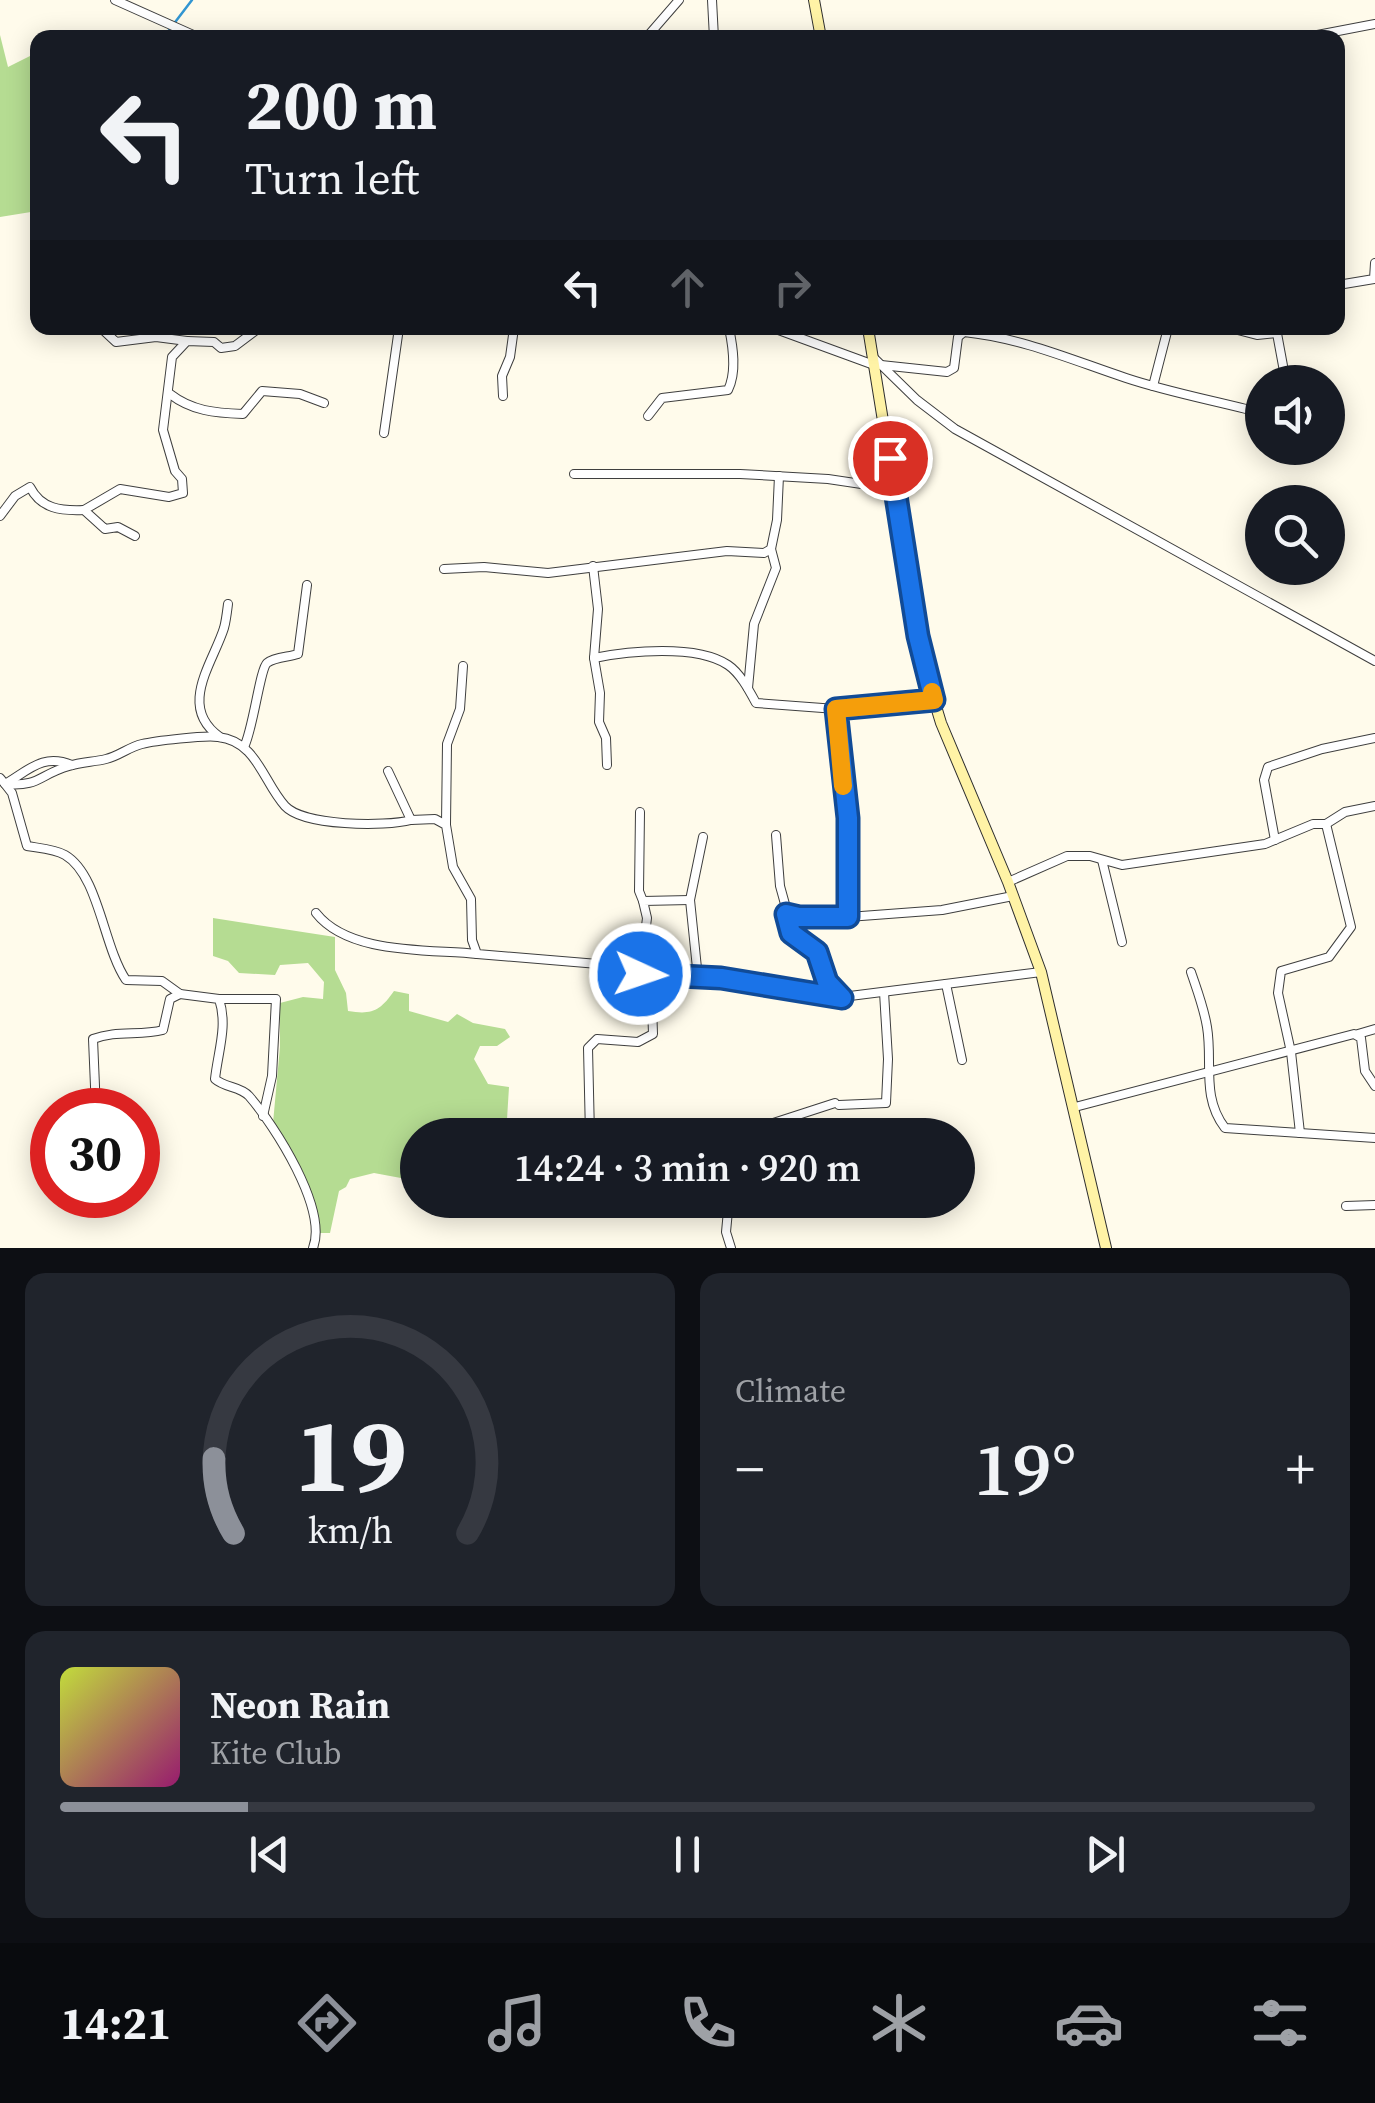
<!DOCTYPE html>
<meta charset="utf-8">
<style>
body{margin:0;font-family:"Source Serif 4",serif;background:#20242c;color:#f1f3f6;height:100vh;display:flex;flex-direction:column;font-size:38px;white-space:nowrap}
*{box-sizing:border-box;margin:0}
p{font-size:32px;color:#9ea1a6}
.icon{flex:none;width:55px;height:55px;fill:none;stroke:currentColor;stroke-width:2;stroke-linecap:round;stroke-linejoin:round}
.map{position:relative;height:1248px;overflow:hidden}
.drawer{display:flex;flex-direction:column;gap:25px;padding:25px;background:#0d0f14;flex:1}
.drawer>*{flex:none}
.guide{position:absolute;left:30px;top:30px;width:1315px;height:305px;border-radius:20px;box-shadow:0 5px 25px #0003;background:#171b24;color:#f1f3f6;overflow:hidden}
.buttons{position:absolute;left:1245px;top:365px;display:grid;gap:20px}
.buttons a{display:grid;place-items:center;width:100px;height:100px;border-radius:50%;background:#171b24;box-shadow:0 5px 25px #0003;font-size:50px}
.speed{position:absolute;left:30px;top:1088px;display:flex;gap:20px;font-size:50px;font-weight:700;text-align:center}
.speed>*{display:grid;place-content:center;width:130px;height:130px;border-radius:50%;background:#171b24;box-shadow:0 5px 25px #0003;line-height:1}
.speed .limit{border:15px solid #d22;background:#fff;color:#111}
.pin{position:absolute;display:grid;place-items:center;width:85px;height:85px;color:#fff;margin:-42px;border:5px solid #fff;border-radius:50%;box-shadow:0 2px 10px #0007}
.me{position:absolute;width:110px;margin:-55px;rotate:93deg;stroke-linejoin:round;filter:drop-shadow(0 0 8px #0008)}
.turn{display:flex;align-items:center;gap:35px;height:210px;padding:0 50px;font-size:45px}
.turn .icon{width:130px;height:130px;stroke-width:2.5}
.turn b{display:block;font-size:70px;line-height:85px}
.lanes{display:flex;align-items:center;height:95px;padding:0 50px;background:#0003;justify-content:center;gap:50px;direction:ltr}
.lanes .off{opacity:.35}
.big{font-size:75px;font-weight:600;line-height:1.1}
.drawer .tile{flex:1;display:flex;flex-direction:column;justify-content:center;gap:15px;min-width:0;padding:0 35px;border-radius:20px;background:#20242c}
.drawer .dial{align-items:center;gap:0}
.dial svg{height:260px;overflow:visible;fill:none;stroke:#363941;stroke-width:7;stroke-linecap:round;text-anchor:middle}
.dial text{fill:#f1f3f6;stroke:none}
.song{display:flex;align-items:center;gap:30px}
.cover{width:120px;height:120px;border-radius:15px;background:linear-gradient(135deg,hsl(70 70% 55%),hsl(320 70% 35%))}
.played{height:10px;border-radius:5px;background:linear-gradient(90deg,#8c9099 15%,#363941 15%)}
.keys{display:flex;justify-content:space-around;direction:ltr}
.heat{display:flex;justify-content:space-between;align-items:center;font-size:55px;direction:ltr}
.drawer .tiles{flex:1;display:grid;gap:25px;grid-template-columns:1fr 1fr}
.tile:last-child{grid-column:span 2}
.trip{position:absolute;left:400px;top:1118px;width:575px;height:100px;border-radius:50px;background:#171b24;box-shadow:0 5px 25px #0003;font-weight:600;line-height:100px;text-align:center}
.menu{display:flex;height:160px;justify-content:space-around;align-items:center;background:#090b0e;color:#9ea1a6}
.menu .icon{width:70px;height:70px}
.menu .active{color:#8c9099}
.menu b{font-size:45px;color:#f1f3f6}
.map>svg:first-child{display:block}
.forest{fill:#b5dc92}
.lines{fill:none;stroke-linecap:round;stroke-linejoin:round}
.stream{stroke:#3296d2;stroke-width:2.5}
.street-casing{stroke:#3f3f3f;stroke-width:10}
.secondary-casing{stroke:#2e2e2e;stroke-width:12}
.street{stroke:#fff;stroke-width:8}
.secondary{stroke:#fff3a6;stroke-width:10}
.route-casing{stroke:#114b97;stroke-width:25}
.route{stroke:#1a73e8;stroke-width:18}
.slow{stroke:#f59e0b;stroke-width:18}
</style>
<div class="map">
<svg width="1375" height="1248" viewBox="0 0 1375 1248">
<rect width="100%" height="100%" fill="#fffbeb"/>
<!-- forest -->
<g class="forest">
<path d="M0,35L8,67L36,53L38,48L37,211L0,217Z"/>
<path d="M213,918L335,937V970L346,993L348,1011C372,1015 380,1011 394,991L409,994V1011L448,1022L457,1014L473,1023L505,1029L510,1037L497,1046H480L474,1059L488,1084L509,1087L506,1135H418L417,1181L374,1173L350,1179L346,1187L339,1191L330,1233H320L295,1158L273,1123L280,1047V1003L303,997L323,999L324,982L308,963L280,965L275,975L239,973L228,961L213,956Z"/>
</g>
<g class="lines">
<!-- stream -->
<path class="stream" d="M163,38L192,0"/>
<!-- street casing -->
<g class="street-casing">
<g id="street">
<path d="M115,0L200,38"/>
<path d="M712,0L714,38"/>
<path d="M646,38L679,0"/>
<path d="M1289,38L1307,37L1375,24"/>
<path d="M1338,285L1374,279L1375,263"/>
<path d="M101,328L116,342L156,337L187,341"/>
<path d="M773,328L874,365"/>
<path d="M1230,328L1257,335L1276,333"/>
<path d="M1276,328L1286,382"/>
<path d="M873,357L917,400L955,429L1375,661"/>
<path d="M881,365L947,372L954,368L958,337L964,332C1022,338 1072,360 1126,378C1165,391 1206,399 1246,409H1262"/>
<path d="M1153,386L1168,328"/>
<path d="M170,394C192,411 215,413 243,414L262,391L300,394L324,403"/>
<path d="M503,396L502,376L510,357L514,328"/>
<path d="M648,416L662,398L728,390C737,372 733,347 729,328"/>
<path d="M384,433L399,328"/>
<path d="M574,474H740L828,479L895,489"/>
<path d="M0,516L15,496L30,487C41,509 61,511 84,510"/>
<path d="M135,536L118,527L105,529L84,510L120,489L169,497L183,493L182,479L175,471L163,430L172,357L187,341L214,342L221,348L235,346L259,328"/>
<path d="M593,566L598,609L594,658L600,693L599,722L606,738L607,765"/>
<path d="M444,569L484,567L548,573L727,551L764,553L771,549L777,520L779,476"/>
<path d="M594,658C628,651 697,644 728,665C740,673 749,690 756,703L836,709L934,701"/>
<path d="M748,688L754,624L776,568L771,549"/>
<path d="M836,709L848,818V917"/>
<path d="M220,737C177,707 213,663 224,628C226,621 227,612 228,604"/>
<path d="M244,747C253,730 260,669 267,663C274,657 289,657 298,654L307,585"/>
<path d="M72,765C43,753 29,770 5,784L12,793L27,846C38,848 55,849 65,855C99,875 103,946 126,980L162,981L180,994L219,999C228,1026 218,1051 215,1079C225,1088 240,1086 249,1096C275,1126 328,1209 313,1248"/>
<path d="M388,771L411,820L435,819L446,825L453,867L471,899L472,940L477,954L610,965L640,974L721,978L842,997L1041,972"/>
<path d="M0,778L5,784C40,787 38,775 69,766C81,762 94,762 106,759C119,756 129,747 142,744C154,741 205,735 218,737C257,741 263,782 285,806C303,826 385,827 411,820"/>
<path d="M640,812L639,891L643,901"/>
<path d="M446,824L447,744L460,709L463,666"/>
<path d="M776,835L780,886L788,915L848,917L942,910L1013,896"/>
<path d="M1275,840L1264,780L1268,767L1322,749L1375,738"/>
<path d="M1102,860L1122,942"/>
<path d="M1008,882L1067,856H1090L1122,865L1265,844L1313,824H1326L1345,812L1375,806"/>
<path d="M316,913C349,955 429,949 477,954"/>
<path d="M787,914L791,933L817,951L827,982L842,997"/>
<path d="M1191,972C1197,990 1204,1008 1207,1027C1213,1062 1201,1097 1225,1128L1375,1138"/>
<path d="M640,974L647,918L643,901L690,900"/>
<path d="M698,978L690,900L703,837"/>
<path d="M946,984L962,1060"/>
<path d="M219,999H276L272,1076L263,1116"/>
<path d="M1358,1034L1375,1029"/>
<path d="M839,1105L886,1103L888,1059L884,992"/>
<path d="M1075,1107L1354,1034L1361,1038L1365,1071L1375,1086"/>
<path d="M60,1109L80,1110"/>
<path d="M96,1110L93,1039C116,1030 140,1036 163,1030L170,999L180,994"/>
<path d="M1300,1133L1291,1052L1278,993L1281,971L1329,957L1351,927L1326,824"/>
<path d="M590,1135L588,1048L597,1039L638,1042L653,1034L651,975"/>
<path d="M758,1135L764,1126L835,1103"/>
<path d="M729,1200L726,1232L731,1248"/>
<path d="M1346,1206L1375,1205"/>
</g>
</g>
<!-- secondary casing -->
<g class="secondary-casing">
<g id="secondary">
<path d="M814,0L821,38"/>
<path d="M868,328L909,582L928,680L941,723L1008,882L1041,972L1106,1248"/>
</g>
</g>
<!-- street -->
<use href="#street" class="street"/>
<!-- secondary -->
<use href="#secondary" class="secondary"/>
</g>
<g class="lines">
<!-- route casing -->
<g class="route-casing">
<path id="route" d="M640,974L721,978L842,998L827,982L817,952L791,933L786,914L799,917H848V818L836,709L934,700L918,636L890,458"/>
</g>
<!-- route -->
<use href="#route" class="route"/>
<!-- slow -->
<path class="slow" d="M843,786L836,709L934,700L932,692"/>
</g>
</svg>
<div class="buttons">
<a><svg class="icon" aria-label="sound" viewBox="0 0 24 24"><path d="M4 9h4l5-4v14l-5-4H4zM17 9q2 3 0 6"/></svg></a>
<a><svg class="icon" aria-label="search" viewBox="0 0 24 24"><circle cx="10" cy="10" r="6"/><path d="M15 15l6 6"/></svg></a>
</div>
<div class="speed"><div class="limit">30</div></div>
<div class="pin" style="left:890px;top:458px;background:#d93025"><svg class="icon" aria-label="arrive" viewBox="0 0 24 24"><path d="M6 21V4h12l-3 4 3 4H6"/></svg></div>
<svg class="me" style="left:640px;top:974px" viewBox="-20 -20 40 40"><circle r="17" fill="#1a73e8" stroke="#fff" stroke-width="3"/><path d="M0-11L8 9 0 5-8 9z" fill="#fff"/></svg>
<div class="trip">14:24 · 3 min · 920 m</div>
<div class="guide">
<div class="turn"><svg class="icon" aria-label="left" viewBox="0 0 24 24"><path d="M17 20v-9H6M10 6l-5 5 5 5"/></svg><div><b>200 m</b>Turn left</div></div>
<div class="lanes"><svg class="icon" aria-label="left" viewBox="0 0 24 24"><path d="M17 20v-9H6M10 6l-5 5 5 5"/></svg><svg class="icon off" aria-label="ahead" viewBox="0 0 24 24"><path d="M12 20V5M6 11l6-6 6 6"/></svg><svg class="icon off" aria-label="right" viewBox="0 0 24 24"><path d="M7 20v-9h11M14 6l5 5-5 5"/></svg></div>
</div>
</div>
<section class="drawer">
<div class="tiles">
<div class="tile dial"><svg viewBox="0 0 100 80">
<path d="M14 69A42 42 0 1 1 86 69"/>
<path d="M14 69A42 42 0 0 1 8 46" stroke="#8c9099"/>
<text x="50" y="56" font-size="32" font-weight="700">19</text>
<text x="50" y="72" font-size="11">km/h</text>
</svg></div>
<div class="tile"><p>Climate</p>
<div class="heat"><a>−</a><b class="big">19°</b><a>+</a></div>
</div>
<div class="tile">
<div class="song"><i class="cover"></i><div><b>Neon Rain</b><p>Kite Club</p></div></div>
<div class="played"></div>
<div class="keys"><svg class="icon" aria-label="previous" viewBox="0 0 24 24"><path d="M18 5L8 12l10 7zM5 5v14"/></svg><svg class="icon" aria-label="pause" viewBox="0 0 24 24"><path d="M8 5v14M16 5v14"/></svg><svg class="icon" aria-label="next" viewBox="0 0 24 24"><path d="M6 5l10 7-10 7zM19 5v14"/></svg></div>
</div>
</div>
</section>
<nav class="menu">
<b>14:21</b>
<svg class="icon active" aria-label="directions" viewBox="0 0 24 24"><path d="M12 3l9 9-9 9-9-9zM9 14v-3h6M13 9l2 2-2 2"/></svg>
<svg class="icon" aria-label="music" viewBox="0 0 24 24"><path d="M9 18V5l10-2v13"/><circle cx="6" cy="18" r="3"/><circle cx="16" cy="16" r="3"/></svg>
<svg class="icon" aria-label="phone" viewBox="0 0 24 24"><path d="M5 4h4l2 5-3 2q2 4 5 5l2-3 5 2v4C11 20 4 13 5 4z"/></svg>
<svg class="icon" aria-label="climate" viewBox="0 0 24 24"><path d="M12 3v18M4 7l16 10M4 17L20 7"/></svg>
<svg class="icon" aria-label="car" viewBox="0 0 24 24"><path d="M5 17H2v-5l4-1 3-4h7l3 4 3 1v5h-3M9 17h6M6 11h13"/><circle cx="7" cy="17" r="2"/><circle cx="17" cy="17" r="2"/></svg>
<svg class="icon" aria-label="filters" viewBox="0 0 24 24"><path d="M4 7h16M4 17h16"/><circle cx="9" cy="7" r="2"/><circle cx="15" cy="17" r="2"/></svg>
</nav>
